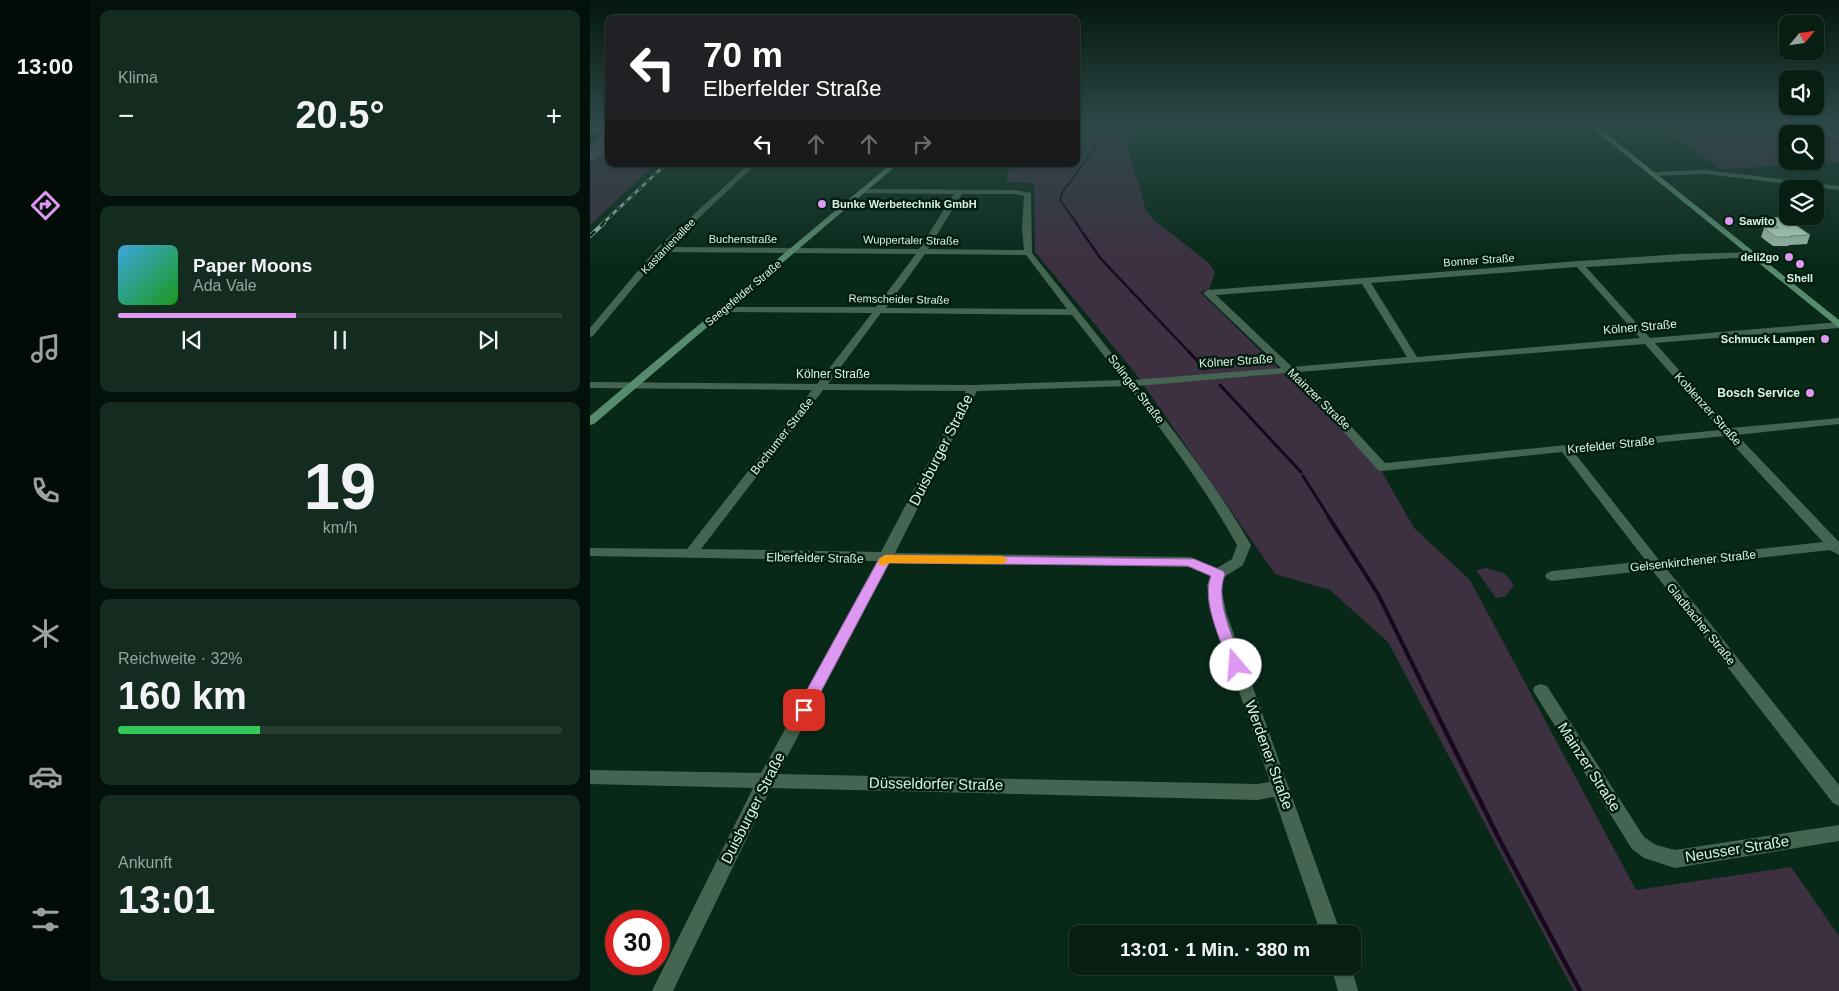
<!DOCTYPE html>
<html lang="de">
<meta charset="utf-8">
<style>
body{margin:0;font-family:Arial,sans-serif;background:#142c20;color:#f1f3f6;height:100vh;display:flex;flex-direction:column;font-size:19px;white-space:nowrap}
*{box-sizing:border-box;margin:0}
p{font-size:16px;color:#98a29f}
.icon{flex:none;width:28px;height:28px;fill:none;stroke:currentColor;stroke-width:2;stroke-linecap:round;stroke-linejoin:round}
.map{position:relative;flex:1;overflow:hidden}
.details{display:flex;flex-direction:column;gap:10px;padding:10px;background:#03110a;width:500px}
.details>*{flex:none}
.top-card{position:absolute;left:15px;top:15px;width:475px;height:152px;border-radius:10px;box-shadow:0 1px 4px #0004,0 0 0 1px #273d32;background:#202124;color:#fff;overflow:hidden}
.needle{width:32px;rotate:61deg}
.tools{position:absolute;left:1189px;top:15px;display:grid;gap:10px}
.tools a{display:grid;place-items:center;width:45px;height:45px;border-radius:10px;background:#061f12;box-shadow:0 1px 4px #0004,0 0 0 1px #273d32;font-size:25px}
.speed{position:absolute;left:15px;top:910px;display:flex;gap:10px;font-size:25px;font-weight:700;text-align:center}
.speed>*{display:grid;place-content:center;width:65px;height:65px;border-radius:50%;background:#061f12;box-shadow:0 1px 4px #0004,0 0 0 1px #273d32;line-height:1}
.speed .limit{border:8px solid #d22;background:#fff;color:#111}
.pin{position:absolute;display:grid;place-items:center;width:42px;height:42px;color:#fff;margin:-21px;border-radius:10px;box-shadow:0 2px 8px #0006}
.me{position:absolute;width:55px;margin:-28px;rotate:342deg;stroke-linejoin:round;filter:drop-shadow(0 0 4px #0008)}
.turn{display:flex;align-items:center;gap:18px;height:105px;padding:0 15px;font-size:22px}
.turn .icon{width:65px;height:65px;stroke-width:2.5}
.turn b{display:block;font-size:35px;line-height:42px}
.lanes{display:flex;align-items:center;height:48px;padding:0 15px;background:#0003;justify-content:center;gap:25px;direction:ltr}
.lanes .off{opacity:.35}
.big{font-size:38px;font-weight:700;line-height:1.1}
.details .tile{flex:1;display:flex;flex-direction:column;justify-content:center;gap:8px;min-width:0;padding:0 18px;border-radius:10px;background:#142c20}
.details .dial{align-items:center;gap:0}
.dial b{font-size:65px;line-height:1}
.song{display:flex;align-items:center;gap:15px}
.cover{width:60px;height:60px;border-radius:8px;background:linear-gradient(135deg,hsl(200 70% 55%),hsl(120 70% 35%))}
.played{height:5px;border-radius:2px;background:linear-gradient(90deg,#de98f2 40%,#273d32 40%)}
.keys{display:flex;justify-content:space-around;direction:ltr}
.heat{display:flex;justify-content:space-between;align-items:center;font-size:28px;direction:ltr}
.charge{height:8px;border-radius:4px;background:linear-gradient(90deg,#34c759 32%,#273d32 0)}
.trip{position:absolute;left:479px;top:925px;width:292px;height:50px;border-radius:10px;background:#061f12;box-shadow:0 1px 4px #0004,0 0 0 1px #273d32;font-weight:700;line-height:50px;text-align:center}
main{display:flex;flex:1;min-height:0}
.tab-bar{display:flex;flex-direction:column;width:90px;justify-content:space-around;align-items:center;background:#020c07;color:#98a29f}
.tab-bar .icon{width:35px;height:35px}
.tab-bar .active{color:#de98f2}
.tab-bar b{font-size:22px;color:#f1f3f6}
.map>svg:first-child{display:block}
.green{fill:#3d3041;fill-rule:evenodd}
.forest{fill:#65526b}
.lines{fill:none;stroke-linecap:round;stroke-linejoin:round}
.stream-far4{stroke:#18081d;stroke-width:2}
.stream-far3{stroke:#18081d;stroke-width:2.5}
.stream-far2{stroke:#18081d;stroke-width:3}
.stream-far1{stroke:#18081d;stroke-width:4}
.stream{stroke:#18081d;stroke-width:4.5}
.street{fill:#456552;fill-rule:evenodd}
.secondary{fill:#578b6d;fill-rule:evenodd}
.rail-far1-casing{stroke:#a5bbaf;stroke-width:3}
.rail-casing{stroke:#a5bbaf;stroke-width:4}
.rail-far1{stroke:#001f0f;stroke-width:2;stroke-dasharray:5;stroke-linecap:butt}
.rail{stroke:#001f0f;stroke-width:2.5;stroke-dasharray:7;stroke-linecap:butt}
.wall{fill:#9bb9a7}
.building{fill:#b4d7c2;stroke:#7e9688}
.route{fill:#de98f2;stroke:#90639d}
.slow{fill:#f59e0b}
.poi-dot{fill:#de98f2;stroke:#001f0f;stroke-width:2}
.labels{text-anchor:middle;stroke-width:5;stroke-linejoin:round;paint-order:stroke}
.far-poi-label{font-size:11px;font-weight:bold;fill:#def0e5;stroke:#001f0f;text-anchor:start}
.far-street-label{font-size:11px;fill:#def0e5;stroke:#001f0f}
.street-label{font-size:12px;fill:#def0e5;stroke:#001f0f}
.poi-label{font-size:12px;font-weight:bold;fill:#def0e5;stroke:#001f0f;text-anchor:end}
.near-street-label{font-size:15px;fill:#def0e5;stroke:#001f0f}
</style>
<main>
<nav class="tab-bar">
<b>13:00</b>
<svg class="icon active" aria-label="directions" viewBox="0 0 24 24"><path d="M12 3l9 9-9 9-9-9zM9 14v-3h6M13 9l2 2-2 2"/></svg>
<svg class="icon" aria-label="music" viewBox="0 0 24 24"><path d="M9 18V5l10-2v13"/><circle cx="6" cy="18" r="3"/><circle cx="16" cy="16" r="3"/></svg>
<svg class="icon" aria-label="phone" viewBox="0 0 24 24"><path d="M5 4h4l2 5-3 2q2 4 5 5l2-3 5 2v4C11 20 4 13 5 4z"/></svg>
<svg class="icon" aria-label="climate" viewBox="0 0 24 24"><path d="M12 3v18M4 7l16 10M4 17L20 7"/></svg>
<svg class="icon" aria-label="car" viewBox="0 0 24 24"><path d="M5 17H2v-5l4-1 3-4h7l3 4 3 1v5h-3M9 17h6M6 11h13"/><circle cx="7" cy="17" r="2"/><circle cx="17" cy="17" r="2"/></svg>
<svg class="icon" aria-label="filters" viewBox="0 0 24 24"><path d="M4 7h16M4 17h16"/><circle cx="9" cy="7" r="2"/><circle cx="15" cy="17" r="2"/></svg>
</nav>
<section class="details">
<div class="tile"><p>Klima</p>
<div class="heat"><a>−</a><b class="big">20.5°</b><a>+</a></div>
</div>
<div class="tile">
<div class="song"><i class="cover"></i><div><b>Paper Moons</b><p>Ada Vale</p></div></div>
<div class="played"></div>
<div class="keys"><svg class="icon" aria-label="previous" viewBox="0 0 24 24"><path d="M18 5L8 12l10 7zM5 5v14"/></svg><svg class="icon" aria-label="pause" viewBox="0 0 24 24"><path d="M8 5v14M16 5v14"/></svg><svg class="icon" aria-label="next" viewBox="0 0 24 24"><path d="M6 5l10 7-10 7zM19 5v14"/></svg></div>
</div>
<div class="tile dial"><b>19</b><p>km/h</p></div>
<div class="tile"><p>Reichweite · 32%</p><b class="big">160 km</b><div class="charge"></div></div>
<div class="tile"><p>Ankunft</p><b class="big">13:01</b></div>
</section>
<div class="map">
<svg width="1249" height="991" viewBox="0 0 1249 991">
<rect width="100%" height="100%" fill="#082918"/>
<!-- green -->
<g class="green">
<path d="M486,123H559L531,124L556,210L564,220L619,263L625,272L619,290L610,292L788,465L824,528L880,580L1046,890L1201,867L1249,936V991H984L798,642L740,590L685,574L546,374L445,252L444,183L416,182L421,164H486Z"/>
<path d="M1170,123H1213L1249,133V162L1131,169L1081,135L1174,125ZM1198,134H1225V161H1198Z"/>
<path d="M19,151V164H65L0,225V161Z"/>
<path d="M897,568L915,574L924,585L916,596L906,598L886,570Z"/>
</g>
<!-- forest -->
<path class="forest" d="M0,123H19V151L0,161V146L11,134H0Z"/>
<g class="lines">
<!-- stream-far4 -->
<g class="stream-far4">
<path d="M1193,123L1222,134"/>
<path d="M1225,135L1249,142"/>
<path d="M487,224L470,200L472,193L523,123"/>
</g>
<!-- stream-far3 -->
<path class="stream-far3" d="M486,223L511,259L600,353"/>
<!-- stream-far2 -->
<g class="stream-far2">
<path d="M599,352L615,369"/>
<path d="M630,385L711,472"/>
<path d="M713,476L739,517"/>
</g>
<!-- stream-far1 -->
<path class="stream-far1" d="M738,516L788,594L853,726"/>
<!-- stream -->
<path class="stream" d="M852,724L906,833L990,991"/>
<!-- street -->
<g class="street">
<path d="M159,164H166L78,247L329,249L364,194L272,193H269V189L424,190L441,193L442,253L543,380L691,368L615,295L613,293L618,290L989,261L1090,254L1164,252L1165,254L1161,257L996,267L1060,338L1249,322V328L1065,343L1141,428L1249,418V424L1147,435L1249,542V555L1240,550L1076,568L1249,785V806L1243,803L1062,570L962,581L957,579L955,576L957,573L962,571L1056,561L972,452L792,471L788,470L725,400L697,373L548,386C589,437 628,488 661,545L653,565L634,577L631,586L636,612L751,934H731L684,797L667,800L181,788L83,991H62L163,788L0,784V770L171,773L287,561L0,556V548L97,549L222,390L0,388V382L227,384L282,313L134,312L129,309L131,307H286L326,254L73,252L3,336L0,337V328L68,247ZM372,194H424L434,196L432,228L434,250L338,249ZM335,254L436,255L477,309L296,308ZM987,267L1050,338L827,357L781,283ZM772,284L817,357L702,367L626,295ZM291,313L482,315L533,380L383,385L238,384ZM1055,344L1130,430L795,463L733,396L708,372ZM538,386C578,438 615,488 647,545L642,559L627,568L600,557L305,553L387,391ZM233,390L376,391L291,552L111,549ZM1135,436L1233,542L1069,560L983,451ZM300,562L598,567L620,576L617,586L622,612L680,782L667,784L188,774Z"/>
<path d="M399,164H451V165L448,167L402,166Z"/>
<path d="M1116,170L1249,186V190L1116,174L1062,176L1058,174L1062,172Z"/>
<path d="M951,684L957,686L1054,837L1066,845L1085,850L1249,825V841L1085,868L1054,858L1042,849L945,694L943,690L945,686Z"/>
<path d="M741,966H761L768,991H748Z"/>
</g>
<!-- secondary -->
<g class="secondary">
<path d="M996,123H1003L1249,320V328Z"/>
<path d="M301,164H308L4,424L0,425V416Z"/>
</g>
<!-- rail-far1 casing -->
<g class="rail-far1-casing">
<path id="rail-far1" d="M12,224L76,164"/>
</g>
<!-- rail casing -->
<g class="rail-casing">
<path id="rail" d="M0,236L14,223"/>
</g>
<!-- rail-far1 -->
<use href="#rail-far1" class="rail-far1"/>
<!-- rail -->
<use href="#rail" class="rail"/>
</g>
<!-- wall -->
<path class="wall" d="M1175,218L1220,235L1217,244L1199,245L1198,246H1183L1171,237L1174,228L1172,227Z"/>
<!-- building -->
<path class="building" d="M1194,217L1220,235L1200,236L1202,237H1186L1174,228H1189L1175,218Z"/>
<!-- sky -->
<linearGradient id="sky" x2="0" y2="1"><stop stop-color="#04170d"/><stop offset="0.47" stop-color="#2c4948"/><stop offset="1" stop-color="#2c4948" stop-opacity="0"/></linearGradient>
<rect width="1249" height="262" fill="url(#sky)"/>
<!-- route -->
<path class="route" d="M295,555L604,559L633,571L635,574C624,602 644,638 653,665L646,670L639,665C631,639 611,602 621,576L598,566L299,563L219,714H208L206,710L208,706L289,559Z"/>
<!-- slow -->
<path class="slow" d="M295,555L412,556L418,560L412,564L299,563L293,566L289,565V559Z"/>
<!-- markers -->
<g class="poi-dot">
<circle cx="232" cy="204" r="5"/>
<circle cx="1139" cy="221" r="5"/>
<circle cx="1199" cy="257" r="5"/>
<circle cx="1210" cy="264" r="5"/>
<circle cx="1235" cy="339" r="5"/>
<circle cx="1220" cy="393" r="5"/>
</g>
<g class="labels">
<!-- far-poi labels -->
<g class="far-poi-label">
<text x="242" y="208">Bunke Werbetechnik GmbH</text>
<text x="1149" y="225">Sawito</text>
<text x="1189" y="261" text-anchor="end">deli2go</text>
<text x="1210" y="282" text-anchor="middle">Shell</text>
<text x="1225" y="343" text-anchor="end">Schmuck Lampen</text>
</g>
<!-- far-street labels -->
<g class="far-street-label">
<text x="153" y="243">Buchenstraße</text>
<text transform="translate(321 240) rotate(1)" y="4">Wuppertaler Straße</text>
<text transform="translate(78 246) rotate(-46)" y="4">Kastanienallee</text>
<text transform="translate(889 260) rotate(-4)" y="4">Bonner Straße</text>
<text transform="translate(153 293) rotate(-40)" y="4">Seegefelder Straße</text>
<text transform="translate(309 299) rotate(1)" y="4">Remscheider Straße</text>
</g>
<!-- street labels -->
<g class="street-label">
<text transform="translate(1050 327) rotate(-5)" y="4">Kölner Straße</text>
<text transform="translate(646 361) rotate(-4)" y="4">Kölner Straße</text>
<text x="243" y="378">Kölner Straße</text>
<text transform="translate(546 389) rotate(52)" y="4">Solinger Straße</text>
<text transform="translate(729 399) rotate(44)" y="4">Mainzer Straße</text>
<text transform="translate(1118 409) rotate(48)" y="4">Koblenzer Straße</text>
<text transform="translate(192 436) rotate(-52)" y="4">Bochumer Straße</text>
<text transform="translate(1021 445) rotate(-6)" y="4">Krefelder Straße</text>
<text transform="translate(225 558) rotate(1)" y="4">Elberfelder Straße</text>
<text transform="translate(1103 561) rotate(-6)" y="4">Gelsenkirchener Straße</text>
<text transform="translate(1111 624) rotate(51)" y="4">Gladbacher Straße</text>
</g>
<!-- poi labels -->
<g class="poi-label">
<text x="1210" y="397">Bosch Service</text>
</g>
<!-- near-street labels -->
<g class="near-street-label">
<text transform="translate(351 450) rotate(-63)" y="5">Duisburger Straße</text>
<text transform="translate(679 755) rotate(70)" y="5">Werdener Straße</text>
<text transform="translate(999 767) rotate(57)" y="5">Mainzer Straße</text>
<text transform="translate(346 784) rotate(1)" y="5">Düsseldorfer Straße</text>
<text transform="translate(163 808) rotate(-63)" y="5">Duisburger Straße</text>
<text transform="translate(1147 849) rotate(-9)" y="5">Neusser Straße</text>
</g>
</g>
</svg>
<div class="tools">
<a><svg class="needle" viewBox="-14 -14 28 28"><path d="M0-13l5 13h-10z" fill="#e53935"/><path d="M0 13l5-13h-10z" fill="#98a29f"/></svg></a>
<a><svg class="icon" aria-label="sound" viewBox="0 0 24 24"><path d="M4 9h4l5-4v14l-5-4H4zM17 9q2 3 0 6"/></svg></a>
<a><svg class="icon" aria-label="search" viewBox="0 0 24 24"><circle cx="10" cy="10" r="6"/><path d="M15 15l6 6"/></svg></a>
<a><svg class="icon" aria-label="layers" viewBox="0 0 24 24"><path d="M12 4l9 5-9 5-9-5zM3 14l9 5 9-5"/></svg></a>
</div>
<div class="speed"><div class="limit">30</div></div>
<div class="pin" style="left:214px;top:710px;background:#d93025"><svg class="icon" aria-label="arrive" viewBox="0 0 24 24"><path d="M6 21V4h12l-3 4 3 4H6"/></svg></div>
<svg class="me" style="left:646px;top:665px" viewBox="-20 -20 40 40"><circle r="19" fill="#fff"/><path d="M0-13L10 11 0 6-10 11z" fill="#de98f2"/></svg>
<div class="trip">13:01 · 1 Min. · 380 m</div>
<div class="top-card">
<div class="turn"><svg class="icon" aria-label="left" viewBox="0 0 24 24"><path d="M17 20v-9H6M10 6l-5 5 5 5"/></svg><div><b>70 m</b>Elberfelder Straße</div></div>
<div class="lanes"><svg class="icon" aria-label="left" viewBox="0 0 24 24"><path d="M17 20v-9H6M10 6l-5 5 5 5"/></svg><svg class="icon off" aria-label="ahead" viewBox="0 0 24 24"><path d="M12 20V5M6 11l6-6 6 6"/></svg><svg class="icon off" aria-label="ahead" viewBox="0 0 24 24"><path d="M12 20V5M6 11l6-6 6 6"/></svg><svg class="icon off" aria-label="right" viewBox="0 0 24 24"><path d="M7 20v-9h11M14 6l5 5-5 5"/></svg></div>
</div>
</div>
</main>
